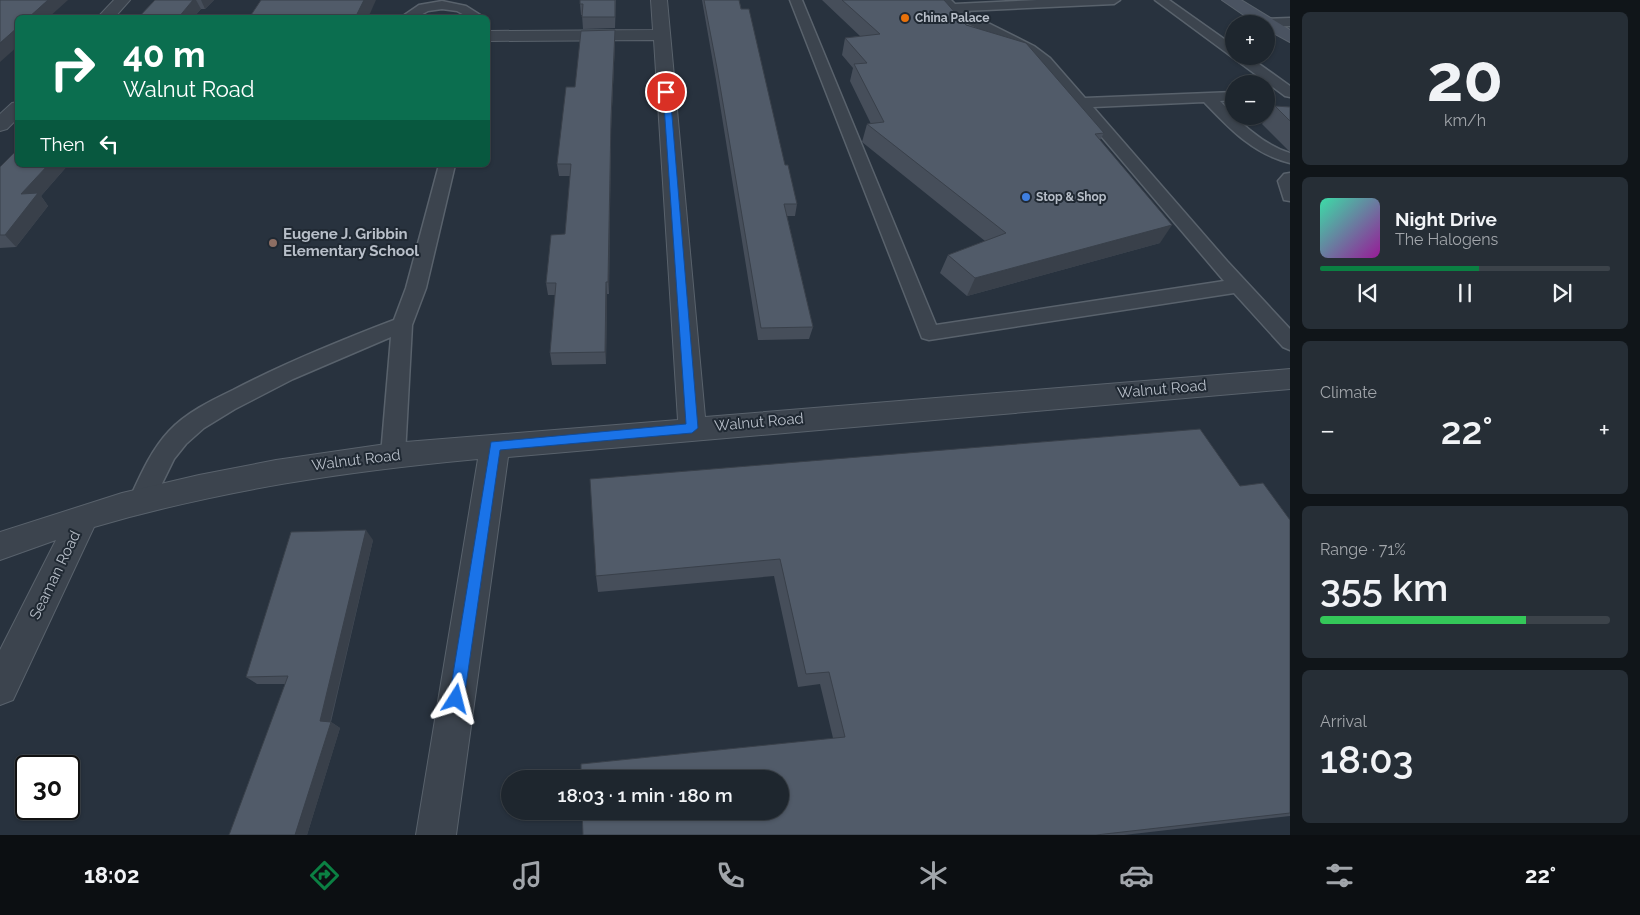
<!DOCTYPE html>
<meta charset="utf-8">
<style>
body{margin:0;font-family:Raleway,sans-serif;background:#262e36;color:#f1f3f6;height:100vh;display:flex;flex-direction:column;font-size:19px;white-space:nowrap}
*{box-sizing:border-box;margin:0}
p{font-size:16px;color:#a1a5aa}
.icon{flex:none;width:28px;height:28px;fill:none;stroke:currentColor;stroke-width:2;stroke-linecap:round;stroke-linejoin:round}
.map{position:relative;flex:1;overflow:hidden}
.drawer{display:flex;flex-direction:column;gap:12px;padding:12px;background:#101519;width:350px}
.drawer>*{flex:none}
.guide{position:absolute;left:15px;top:15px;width:475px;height:152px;border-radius:8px;box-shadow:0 1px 4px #0004,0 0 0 1px #3c434a;background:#0b6e4f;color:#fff;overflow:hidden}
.tools{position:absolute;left:1225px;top:15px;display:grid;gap:10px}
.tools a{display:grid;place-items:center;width:50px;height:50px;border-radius:50%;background:#1e262e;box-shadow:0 1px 4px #0004,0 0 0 1px #3c434a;font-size:25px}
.speed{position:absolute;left:15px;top:755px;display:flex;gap:10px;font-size:25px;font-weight:700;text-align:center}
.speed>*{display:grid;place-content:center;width:65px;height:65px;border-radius:50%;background:#1e262e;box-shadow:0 1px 4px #0004,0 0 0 1px #3c434a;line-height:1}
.speed .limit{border:2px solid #111;border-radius:8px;background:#fff;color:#111}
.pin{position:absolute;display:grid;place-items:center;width:42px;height:42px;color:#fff;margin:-21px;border:2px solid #fff;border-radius:50%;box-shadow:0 1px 5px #0007}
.me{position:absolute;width:55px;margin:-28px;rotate:9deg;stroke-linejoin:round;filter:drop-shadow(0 0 4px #0008)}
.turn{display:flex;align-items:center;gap:18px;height:105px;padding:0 25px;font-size:22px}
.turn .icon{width:65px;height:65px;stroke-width:2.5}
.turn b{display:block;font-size:35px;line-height:42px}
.then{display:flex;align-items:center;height:48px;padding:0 25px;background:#0003;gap:10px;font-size:19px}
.big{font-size:38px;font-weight:600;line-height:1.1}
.drawer .tile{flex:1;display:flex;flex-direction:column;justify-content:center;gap:8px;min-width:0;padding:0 18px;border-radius:8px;background:#262e36}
.drawer .dial{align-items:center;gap:0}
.dial b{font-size:65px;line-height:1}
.song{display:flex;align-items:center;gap:15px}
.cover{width:60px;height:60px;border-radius:8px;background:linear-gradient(135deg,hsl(160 70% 55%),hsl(300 70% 35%))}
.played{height:5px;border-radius:2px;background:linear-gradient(90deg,#0b8043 55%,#3c434a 55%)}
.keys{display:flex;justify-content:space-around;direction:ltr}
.heat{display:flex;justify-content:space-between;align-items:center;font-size:28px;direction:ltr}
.charge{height:8px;border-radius:4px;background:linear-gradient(90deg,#34c759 71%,#3c434a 0)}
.trip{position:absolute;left:501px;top:770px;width:288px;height:50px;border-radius:25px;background:#1e262e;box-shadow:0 1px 4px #0004,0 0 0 1px #3c434a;font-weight:600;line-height:50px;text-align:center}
.dock{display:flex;height:80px;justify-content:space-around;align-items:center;background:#0c0f12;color:#a1a5aa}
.dock .icon{width:35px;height:35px}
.dock .selected{color:#0b8043}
.dock b{font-size:22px;color:#f1f3f6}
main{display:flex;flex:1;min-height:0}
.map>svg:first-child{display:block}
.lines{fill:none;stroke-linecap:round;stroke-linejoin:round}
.lane-casing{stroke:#59626c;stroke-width:3}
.street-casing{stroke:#59626c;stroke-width:2}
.secondary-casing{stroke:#59626c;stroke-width:2}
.lane{fill:#3c444e;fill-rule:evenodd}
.street{fill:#3c444e;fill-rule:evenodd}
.secondary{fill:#4a5361;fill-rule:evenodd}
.wall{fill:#464e5a}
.shaded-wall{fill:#39404a}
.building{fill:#515b69;stroke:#39404a}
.route{fill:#1a73e8;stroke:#114b97}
.food-dot{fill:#e8710a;stroke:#202933;stroke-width:2}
.shop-dot{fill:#3f7fe0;stroke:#202933;stroke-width:2}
.education-dot{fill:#8d6e63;stroke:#202933;stroke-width:2}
.labels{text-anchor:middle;stroke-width:4;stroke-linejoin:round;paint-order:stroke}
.far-poi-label{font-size:12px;font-weight:bold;fill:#b8bfc9;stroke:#202933;text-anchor:start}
.poi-label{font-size:15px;font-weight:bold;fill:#b8bfc9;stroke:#202933;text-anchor:start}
.street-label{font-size:15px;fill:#b8bfc9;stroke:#202933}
</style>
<main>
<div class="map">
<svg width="1290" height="835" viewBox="0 0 1290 835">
<rect width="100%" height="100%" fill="#28323e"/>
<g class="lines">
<!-- lane casing -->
<g class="lane-casing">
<g id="lane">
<path d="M790,0H802L936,325L1224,281L1040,64C1029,56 1020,47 1008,41C982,29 954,23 938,0H951L955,4L1037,0H1120L1114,4L964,11L1034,46L1050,58L1085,98L1234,92V100L1220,101C1240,122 1261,144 1290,153V163C1253,154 1230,129 1204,102L1093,107L1227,261L1290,329V350L1283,347L1234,293L929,340L922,338Z"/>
<path d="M1155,0H1169L1234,46V56H1248L1290,86V97L1285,96Z"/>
<path d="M442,1L466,6L485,18H470L457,11L442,9L428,11L415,18H400L419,5Z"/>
<path d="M1290,18V26L1266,27V24L1259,23L1266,19Z"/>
<path d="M439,165H455L426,288L412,325L405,455L401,462L393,465L385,462L381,455L391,337L293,379L235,409L204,428L186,444L174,459L150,508L141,511L132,508L129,500C140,476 151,450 169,431C186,413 210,401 233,390C285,363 339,341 394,320L406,288Z"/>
<path d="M1290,173V201L1284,200L1278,181L1284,174Z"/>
</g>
</g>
<!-- street casing -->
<g class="street-casing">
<g id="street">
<path d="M114,0H130L114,18H97Z"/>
<path d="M651,0H667L705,417L1290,369V389L508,457L456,835H416L478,459C348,471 220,490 94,527L13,700L0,705V650L56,540L0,560V532L122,493L199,475L276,460L393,443L678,420L654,40L488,41V31L653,30Z"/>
<path d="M18,102V118L7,129L0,131V114L12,103Z"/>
</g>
</g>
<!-- secondary casing -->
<g class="secondary-casing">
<path id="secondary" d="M1222,0H1241L1290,30V42L1266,29V24H1257Z"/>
</g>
<!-- lane -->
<use href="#lane" class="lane"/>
<!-- street -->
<use href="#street" class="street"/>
<!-- secondary -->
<use href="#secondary" class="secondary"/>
</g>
<!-- wall -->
<g class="wall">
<path d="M155,0H214L205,9H201L193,18H138Z"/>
<path d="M616,0L615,28L583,29L582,15H581L580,4Z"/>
<path d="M702,0H739L785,165L797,204L795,216H787L813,327L809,339L758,340L716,80Z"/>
<path d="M822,0H944L966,25L1104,133L1100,140L1160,243L967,296L940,273L948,255L985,241L862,142L867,124H871L850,81L853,68L842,55L845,38L860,36Z"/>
<path d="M615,42L611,130L609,294H607L606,364L552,365L550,353L555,295H548L546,283L565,234L570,176H559L557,164L575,87Z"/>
<path d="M1275,106L1290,107V152L1262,124Z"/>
<path d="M18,165H68L41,196L48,206L16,247L0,248V167Z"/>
<path d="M1240,486L1290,520V816L1124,835H583L833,738L820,684L798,687L774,576L598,592L596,576Z"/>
<path d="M373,540L331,722L340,728L307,835L285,684H257L246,677Z"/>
</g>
<!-- shaded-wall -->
<g class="shaded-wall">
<path d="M48,0H68L48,18H28Z"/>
<path d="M193,0H196L201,9L193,18H178Z"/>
<path d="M201,0H214L205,9Z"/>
<path d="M364,0H376L368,18H355Z"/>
<path d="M18,27V46L0,62V43Z"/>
<path d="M615,30V42L611,130L609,294L608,282L611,118Z"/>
<path d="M48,165H68L41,196L48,206L16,247L5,235L21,194Z"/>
<path d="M1172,225L1160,243L967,296L975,278Z"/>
<path d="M606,282L607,294L606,364L605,352Z"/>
<path d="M366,530L373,540L329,727L320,721Z"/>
<path d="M331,722L340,728L307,835H295Z"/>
</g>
<!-- building -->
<g class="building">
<path d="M0,0H48L28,18H18V27L0,43Z"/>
<path d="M155,0H193L178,18H138Z"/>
<path d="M261,0H364L355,18H249Z"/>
<path d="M580,0H615V17H582L583,4H580Z"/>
<path d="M704,0H739L741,9H749L785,165H788L797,204H784L813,327L761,328L717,68Z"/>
<path d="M842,0H944L966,25L1026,43L1104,133L1095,134L1172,225L975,278L948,255L1006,233L867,124L884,122L854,64L867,63L845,38L880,34Z"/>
<path d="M615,30L611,118L608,282H606L605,352L550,353L556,283H546L551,235L565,234L571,164H557L566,87H575L581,31Z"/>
<path d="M1275,106L1290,107V121Z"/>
<path d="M18,149V165H48L21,194L38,193L5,235H0V167Z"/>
<path d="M1200,429L1240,486L1263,483L1290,520V813L1096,835H583L582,811H780V779H581V764L845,737L829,672L806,674L780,559L596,576L590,479Z"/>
<path d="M366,530L320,721L331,722L295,835H229L288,676L246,677L291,532Z"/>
</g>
<!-- route -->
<path class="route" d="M663,90L670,92L698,428L692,433L500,450L464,699L461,704L456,706L451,704L449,699L491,442L686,424Z"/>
<!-- markers -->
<circle class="food-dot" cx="905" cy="18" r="5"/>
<circle class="shop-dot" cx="1026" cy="197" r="5"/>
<circle class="education-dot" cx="273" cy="243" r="5"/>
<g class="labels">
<!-- far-poi labels -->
<g class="far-poi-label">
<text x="915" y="22">China Palace</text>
<text x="1036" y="201">Stop &amp; Shop</text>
</g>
<!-- poi labels -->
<g class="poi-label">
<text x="283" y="239">Eugene J. Gribbin<tspan x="283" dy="17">Elementary School</tspan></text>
</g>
<!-- street labels -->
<g class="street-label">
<text transform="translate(1162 389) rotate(-5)" y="5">Walnut Road</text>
<text transform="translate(759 422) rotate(-5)" y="5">Walnut Road</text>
<text transform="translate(356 460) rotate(-7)" y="5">Walnut Road</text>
<text transform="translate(55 575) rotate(-64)" y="5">Seaman Road</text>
</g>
</g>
</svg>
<div class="tools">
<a>+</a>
<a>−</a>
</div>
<div class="speed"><div class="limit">30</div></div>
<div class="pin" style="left:666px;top:92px;background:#d93025"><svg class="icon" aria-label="arrive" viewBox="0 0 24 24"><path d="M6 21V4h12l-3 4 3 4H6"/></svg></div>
<svg class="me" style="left:456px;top:699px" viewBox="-20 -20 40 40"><path d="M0-17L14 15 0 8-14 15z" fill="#1a73e8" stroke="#fff" stroke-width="4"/></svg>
<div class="trip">18:03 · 1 min · 180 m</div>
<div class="guide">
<div class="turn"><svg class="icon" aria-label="right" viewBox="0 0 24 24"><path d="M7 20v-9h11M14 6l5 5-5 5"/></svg><div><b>40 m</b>Walnut Road</div></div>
<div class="then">Then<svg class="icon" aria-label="left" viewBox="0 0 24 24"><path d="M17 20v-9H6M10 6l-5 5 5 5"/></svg></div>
</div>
</div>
<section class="drawer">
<div class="tile dial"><b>20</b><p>km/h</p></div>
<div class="tile">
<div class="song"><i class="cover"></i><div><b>Night Drive</b><p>The Halogens</p></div></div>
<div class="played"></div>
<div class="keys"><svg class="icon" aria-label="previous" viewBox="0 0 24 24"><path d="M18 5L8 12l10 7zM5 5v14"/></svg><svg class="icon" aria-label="pause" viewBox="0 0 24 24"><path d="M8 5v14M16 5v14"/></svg><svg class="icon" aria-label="next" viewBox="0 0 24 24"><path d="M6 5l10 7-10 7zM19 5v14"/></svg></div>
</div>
<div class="tile"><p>Climate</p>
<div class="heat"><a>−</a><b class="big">22°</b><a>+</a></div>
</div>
<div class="tile"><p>Range · 71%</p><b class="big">355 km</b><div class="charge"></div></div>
<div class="tile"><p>Arrival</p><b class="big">18:03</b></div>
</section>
</main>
<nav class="dock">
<b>18:02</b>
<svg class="icon selected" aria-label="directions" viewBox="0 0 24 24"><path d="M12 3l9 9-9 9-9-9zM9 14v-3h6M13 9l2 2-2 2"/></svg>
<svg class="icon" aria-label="music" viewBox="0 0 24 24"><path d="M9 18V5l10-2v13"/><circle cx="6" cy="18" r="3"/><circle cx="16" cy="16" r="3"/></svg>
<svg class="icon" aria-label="phone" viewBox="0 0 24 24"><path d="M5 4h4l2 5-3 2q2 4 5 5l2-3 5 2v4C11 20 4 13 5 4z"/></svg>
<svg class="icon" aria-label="climate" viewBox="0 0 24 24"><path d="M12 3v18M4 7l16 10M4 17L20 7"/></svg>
<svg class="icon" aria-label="car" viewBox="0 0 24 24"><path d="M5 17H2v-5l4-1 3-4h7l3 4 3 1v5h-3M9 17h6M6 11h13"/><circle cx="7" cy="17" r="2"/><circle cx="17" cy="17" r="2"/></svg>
<svg class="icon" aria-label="filters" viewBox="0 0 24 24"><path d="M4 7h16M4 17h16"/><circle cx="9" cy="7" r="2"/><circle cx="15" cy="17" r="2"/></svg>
<b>22°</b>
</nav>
